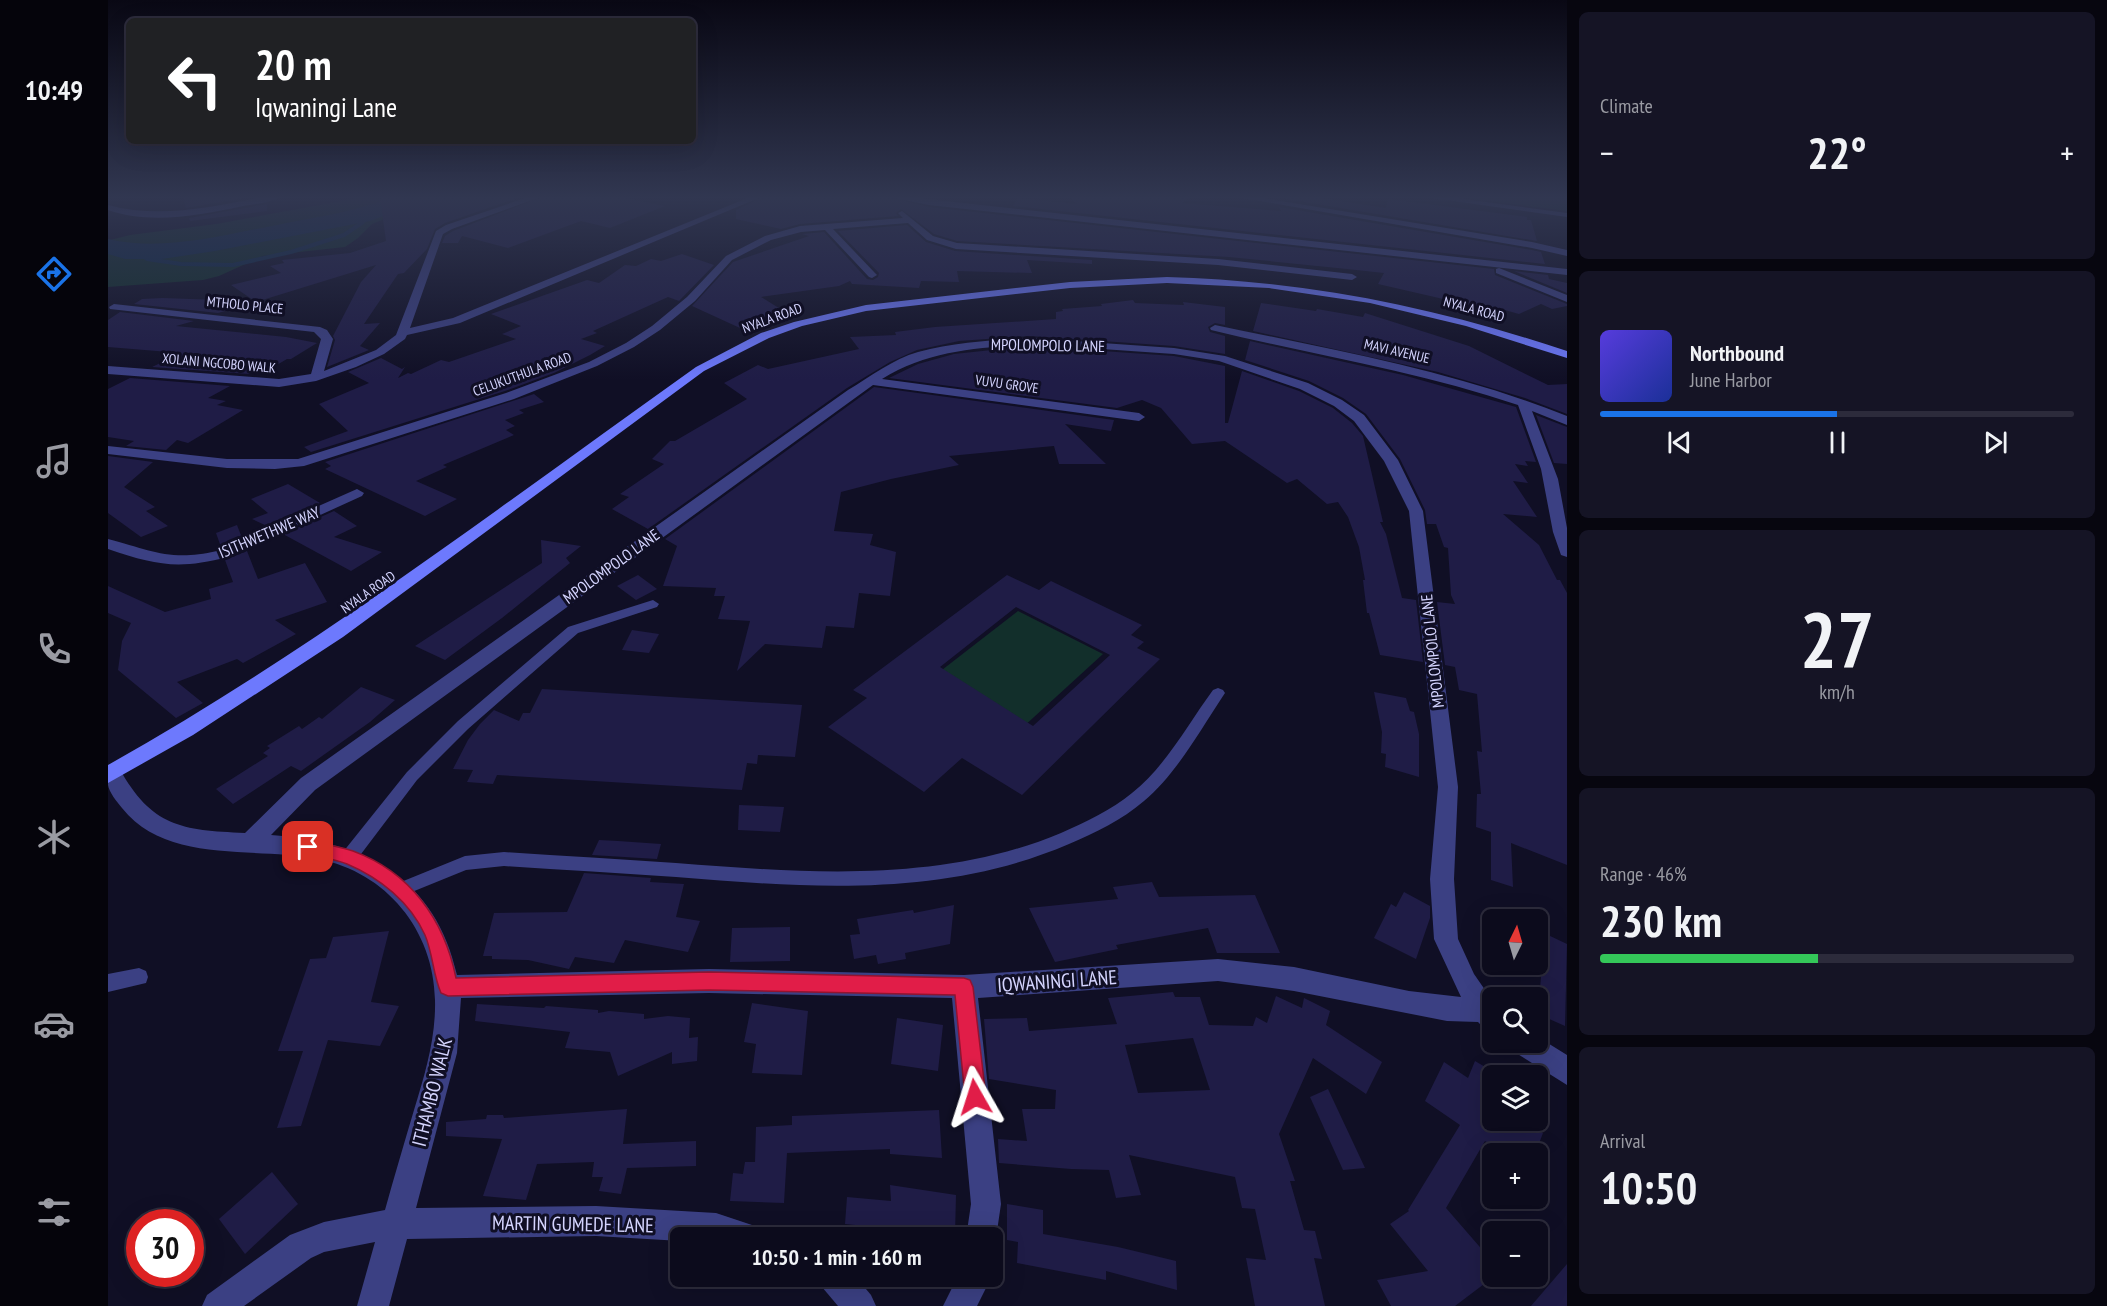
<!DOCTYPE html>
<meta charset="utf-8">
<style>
body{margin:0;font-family:"PT Sans Narrow",sans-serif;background:#151425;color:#f1f3f6;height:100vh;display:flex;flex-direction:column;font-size:22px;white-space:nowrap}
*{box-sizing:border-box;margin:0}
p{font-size:20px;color:#9a9ba3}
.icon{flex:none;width:33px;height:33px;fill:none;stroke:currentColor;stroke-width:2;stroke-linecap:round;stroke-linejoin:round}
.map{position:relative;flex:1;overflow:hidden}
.drawer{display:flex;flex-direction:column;gap:12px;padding:12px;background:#07060f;width:540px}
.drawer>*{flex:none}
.hud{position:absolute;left:18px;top:18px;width:570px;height:126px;border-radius:9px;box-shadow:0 6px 24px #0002,0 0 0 2px #2c2b3b;background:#202124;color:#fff;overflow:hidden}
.needle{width:39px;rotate:5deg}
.controls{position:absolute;left:1374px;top:909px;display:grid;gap:12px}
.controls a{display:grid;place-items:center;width:66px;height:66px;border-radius:9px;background:#0c0b1c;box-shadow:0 6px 24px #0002,0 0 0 2px #2c2b3b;font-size:30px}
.speed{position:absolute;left:18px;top:1209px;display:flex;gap:12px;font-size:30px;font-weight:700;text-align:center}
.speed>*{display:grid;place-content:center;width:78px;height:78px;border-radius:50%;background:#0c0b1c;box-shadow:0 6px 24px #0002,0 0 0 2px #2c2b3b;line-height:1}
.speed .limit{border:9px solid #d22;background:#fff;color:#111}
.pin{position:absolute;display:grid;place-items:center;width:51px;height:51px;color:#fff;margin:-26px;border-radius:12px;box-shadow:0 3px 9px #0006}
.me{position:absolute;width:66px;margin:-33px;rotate:354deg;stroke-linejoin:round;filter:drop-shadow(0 0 4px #0008)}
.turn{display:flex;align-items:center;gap:21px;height:126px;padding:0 30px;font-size:27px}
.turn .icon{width:78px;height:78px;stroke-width:2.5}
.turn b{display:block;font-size:42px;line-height:51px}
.big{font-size:45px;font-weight:700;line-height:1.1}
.drawer .tile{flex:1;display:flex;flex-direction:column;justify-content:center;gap:9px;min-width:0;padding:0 21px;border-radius:9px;background:#151425}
.drawer .dial{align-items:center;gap:0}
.dial b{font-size:78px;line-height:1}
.song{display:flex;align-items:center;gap:18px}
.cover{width:72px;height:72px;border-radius:9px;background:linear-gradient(135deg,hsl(250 70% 55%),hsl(230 70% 35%))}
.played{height:6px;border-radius:3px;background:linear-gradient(90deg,#1a73e8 50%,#2c2b3b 50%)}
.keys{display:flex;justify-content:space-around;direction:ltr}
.heat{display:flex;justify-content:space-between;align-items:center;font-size:33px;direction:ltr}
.charge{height:9px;border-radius:4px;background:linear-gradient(90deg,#34c759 46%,#2c2b3b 0)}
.trip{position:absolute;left:562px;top:1227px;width:333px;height:60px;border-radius:9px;background:#0c0b1c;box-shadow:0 6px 24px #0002,0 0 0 2px #2c2b3b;font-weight:700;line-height:60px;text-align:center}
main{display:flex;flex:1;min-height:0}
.tabs{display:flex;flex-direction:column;width:108px;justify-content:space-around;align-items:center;background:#05040b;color:#9a9ba3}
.tabs .icon{width:42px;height:42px}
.tabs .current{color:#1a73e8}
.tabs b{font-size:27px;color:#f1f3f6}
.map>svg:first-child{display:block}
.green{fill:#122f2b}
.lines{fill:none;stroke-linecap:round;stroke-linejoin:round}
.stream{stroke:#0f2b4a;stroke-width:4}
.river{fill:#0f2b4a;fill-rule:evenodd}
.building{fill:#1f1c46;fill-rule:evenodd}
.lane{fill:#3b4083;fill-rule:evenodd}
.street{fill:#3b4083;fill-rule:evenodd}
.secondary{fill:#6d79fd;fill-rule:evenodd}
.route{fill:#e11d48;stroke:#92132f;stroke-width:1.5}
.labels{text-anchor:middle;stroke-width:6;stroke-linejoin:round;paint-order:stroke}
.far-street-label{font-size:14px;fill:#d4d4fe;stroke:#100f25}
.street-label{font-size:16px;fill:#d4d4fe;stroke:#100f25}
.near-street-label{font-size:20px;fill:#d4d4fe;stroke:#100f25}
</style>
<main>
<nav class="tabs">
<b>10:49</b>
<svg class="icon current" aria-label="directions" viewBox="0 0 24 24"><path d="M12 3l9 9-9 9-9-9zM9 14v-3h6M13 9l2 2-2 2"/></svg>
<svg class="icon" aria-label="music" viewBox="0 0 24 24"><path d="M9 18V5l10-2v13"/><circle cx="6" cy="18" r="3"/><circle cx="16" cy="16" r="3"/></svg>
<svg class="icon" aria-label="phone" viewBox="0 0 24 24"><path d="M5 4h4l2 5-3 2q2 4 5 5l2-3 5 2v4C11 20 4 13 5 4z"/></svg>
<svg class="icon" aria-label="climate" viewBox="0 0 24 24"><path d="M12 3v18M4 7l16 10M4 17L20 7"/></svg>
<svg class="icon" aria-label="car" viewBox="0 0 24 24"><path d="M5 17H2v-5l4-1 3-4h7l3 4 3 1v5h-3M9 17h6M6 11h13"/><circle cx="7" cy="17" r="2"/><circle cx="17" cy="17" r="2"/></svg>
<svg class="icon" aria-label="filters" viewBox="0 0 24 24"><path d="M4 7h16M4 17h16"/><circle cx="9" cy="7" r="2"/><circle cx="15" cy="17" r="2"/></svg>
</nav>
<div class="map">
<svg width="1459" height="1306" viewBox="0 0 1459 1306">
<rect width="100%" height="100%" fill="#100f25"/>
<!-- green -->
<g class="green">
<path d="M255,197H332L264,224L250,238L237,247L155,256L111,276L95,280L0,287V242L2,240L22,235L108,224Z"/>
<path d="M1351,197H1459V211Z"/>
<path d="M910,611L995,654L901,740L812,687Z"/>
</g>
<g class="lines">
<!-- stream -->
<path class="stream" d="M30,251L39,259L73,264L125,265L183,252L236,235L255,222L262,214"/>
<!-- river -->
<path class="river" d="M285,197H316L313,202L262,221L107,251L54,259H17L0,254V239C55,252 114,235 169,225C208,217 247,212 285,197Z"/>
</g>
<!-- building -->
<g class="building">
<path d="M75,197H142L78,208Z"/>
<path d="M272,197H412L337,223L327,229L319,249L296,273L290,274L256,324L272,323L252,346L261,350L219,367L227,340L225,336L253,282L268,265L148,302L123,285L173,273L162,266L176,263L174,260L242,253L278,241Z"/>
<path d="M434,197H513L557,206L502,228L473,221L400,248L354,236L350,243H334L337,236L345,231Z"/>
<path d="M655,197H780L821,207L1386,269L1387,275L1459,304V306L1444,309L1433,304L1411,314L1386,307L1383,310L1270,284L1276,273L1239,269L1121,257L849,241L826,234L793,209L788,213L790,216L692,224L673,229L628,219V210Z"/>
<path d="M961,197H1083L1074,203L1173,211L1171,207L1424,250L1433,252L1437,264L905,206L910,198L969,204Z"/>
<path d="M1167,197H1206L1278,208L1280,199L1419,217V220H1423L1429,241Z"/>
<path d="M159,204V211L82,221L81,218Z"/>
<path d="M799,225L818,242L847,251L984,260V264L919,260L924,273L849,271L851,282L813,281L811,288L744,284L742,281L731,286L653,297L674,310L632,328L584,306L625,262L701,236L694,234L716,232L759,279L765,280L770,277L771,273L730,231Z"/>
<path d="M574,254L606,265L571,301L560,297L485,331L489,333L473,339L497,346L482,355L446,373L397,391L203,452L196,447L240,431L211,404L261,383L240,372L273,358L294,369L297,367L290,378L300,373L303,374L333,360L341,362L408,339L394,334L413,326L383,314L479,280L491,283L517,265L528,266L543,259L553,261Z"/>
<path d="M1406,271L1440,275L1441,279L1459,283V293Z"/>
<path d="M55,298L139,301V305L110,313L26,304L34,299Z"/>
<path d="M1025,300L1027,303L1076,305L1075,302L1117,307V325L1107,323L1100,327L1102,332L1117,336V354L1066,346L922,336L851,341L809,350L782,362L739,388L540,529L504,509L521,497L512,494L556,464L544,459L562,441H567L639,399L616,383L650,365L660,369L751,349L742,337L788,335L787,332L827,327L948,319V312L955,311L954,309L994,306L993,304Z"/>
<path d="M1153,303L1208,311L1209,309L1255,317L1257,313L1361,346L1440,385L1459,384V414L1417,398L1330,372L1145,331Z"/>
<path d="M12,312L86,321L68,326L178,337L209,343L183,359H179L167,366L157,365L141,374L44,367L73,353L0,347V320Z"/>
<path d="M1142,341L1295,375L1408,407L1428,462L1417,461L1420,466L1407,464L1420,483L1405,481L1429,517L1395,514L1431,545L1449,580H1452L1459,593V865L1403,843L1405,887L1383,880V832L1368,827L1369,794H1373L1369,751L1374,752L1369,694L1351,690L1347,667L1337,665L1329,602L1347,604L1343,595L1340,548L1336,547L1328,524H1319L1317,510L1292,459L1258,414L1235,398L1201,381L1137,360Z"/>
<path d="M922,346L1066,356L1117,366V423H1120L1134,371L1191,391L1225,408L1244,423L1255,436L1275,522H1272L1278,534L1294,598L1308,600L1315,662L1272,655L1261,613H1259L1255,580H1257L1251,547L1240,517L1230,502L1219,504L1189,479L1179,483L1117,441L1084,444L1053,408L1034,400L1009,408L781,378L810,364L846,354Z"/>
<path d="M22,378L122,386L100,398L118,401L109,405L135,410L80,443L69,440L58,450L18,446L26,441L0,437V389Z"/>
<path d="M766,387L1006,420L1003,431L957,424L998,464H951L946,446L841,456L851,465L783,479L733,492L726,531L765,534L762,545L788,552L782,596L751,593L746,628L718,626L714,648L657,644L629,671L642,621L610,619L617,596H606L608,588L555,586L569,546L557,539Z"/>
<path d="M426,394L436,402L411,410L416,413L397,420L407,426L398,430L406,435L335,465L339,467L308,481L349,499L317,516L217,469L223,466L217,462Z"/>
<path d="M1428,415L1459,427V464L1446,463Z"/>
<path d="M0,456L45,462L16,487L47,507L38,511L60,526L33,537L0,513Z"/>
<path d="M180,484L212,503L159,526L144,519L160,513L143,499Z"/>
<path d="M226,511L249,526L226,537L274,552L243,571L175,534Z"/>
<path d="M129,525L134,538L113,547L108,533Z"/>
<path d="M433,540L473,546L458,558L462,563L394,618L337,660L307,646L434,563Z"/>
<path d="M139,551L150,579L197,563L219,602L167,620L188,634L135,663L129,659L69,682L95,703L68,718L10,670L14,641L23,623L0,613V586L57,612L103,599L101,589L125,582L117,560Z"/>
<path d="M530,575L549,589L528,600L509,586Z"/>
<path d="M899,575L931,590L943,581L1034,625L1023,635L1036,642L1029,648L1052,659L914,795L854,758L816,792L720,727L759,698L745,690ZM908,607L1002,655L925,726L832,667Z"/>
<path d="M524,630L551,634L541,653L514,650Z"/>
<path d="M253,687L287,700L262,722L193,771L183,766L125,804L108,789L160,756L155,753L162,748L159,746L191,726L194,729L211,717L214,719Z"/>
<path d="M434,689L694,705L687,757L650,755L649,764L639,763L634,790L389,775L385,784L359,782L365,770L345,769L360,740L372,724L386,710L411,721L415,713H422Z"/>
<path d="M1266,692L1298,698L1302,711L1306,712L1311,734V777L1277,767L1278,754L1273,753L1274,732Z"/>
<path d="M631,805L676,807L672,832L630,830Z"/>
<path d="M491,840L510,841L553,844L549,859L484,855Z"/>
<path d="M476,873L543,878L542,882L576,884L568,917L592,921L580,952L517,940L506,963L467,957L461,969L420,960L384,959V956H375L386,913L459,912Z"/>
<path d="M1044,882L1051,897L1147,895L1172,953H1109L1100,928L1008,945L1010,949L947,962L921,908L1010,899L1005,887Z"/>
<path d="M1296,892L1322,906V918L1308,959L1266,938L1283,904L1288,907Z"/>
<path d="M846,905L842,944L797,953L798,959L770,964L768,955L746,959L742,935L752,934L749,919L805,910L806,913Z"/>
<path d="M682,927V961L622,962L624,928Z"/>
<path d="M281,931L263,1002L291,1006L272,1046L220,1040L193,1126L169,1128L195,1051H170L202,959L218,958L225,937Z"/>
<path d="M1440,935L1459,944L1457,1026L1430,1014L1435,952L1437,954Z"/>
<path d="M1065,992L1067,997H1092L1101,1025L1145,1026L1148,1017L1159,1023L1168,996L1194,1008L1196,998L1222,1011L1218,1025L1274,1062L1258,1094L1205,1058L1171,1134L1187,1181H1182L1196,1230L1207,1231L1214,1259L1206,1258L1217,1306H1147L1138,1258L1158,1260L1147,1209L1134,1208L1127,1177L1021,1155L1033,1195L1008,1198L1001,1170L963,1169L891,1163L890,1139L919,1141L914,1109H947L948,1090L881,1079L876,1019L919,1018L921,1031L1009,1024L1000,998ZM1085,1038L1102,1090L1030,1093L1017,1045Z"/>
<path d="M644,1003L700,1011L694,1075L644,1073L648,1044L636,1042Z"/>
<path d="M369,1004L436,1008L438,1006L490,1010V1013L501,1011L536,1014V1019L560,1016L582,1018L581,1038L590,1037L589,1061L564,1064V1052L510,1076L502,1052L457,1048L462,1032L367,1021Z"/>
<path d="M789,1018L835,1025L830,1071L783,1064Z"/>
<path d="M1367,1061L1384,1071V1120H1415L1435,1133L1427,1154H1395L1377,1141L1338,1208L1384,1261V1278L1347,1306H1283L1269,1280L1320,1271L1282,1224L1301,1211L1300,1210L1352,1125L1317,1101L1336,1062L1360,1078Z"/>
<path d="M1220,1089L1257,1168L1235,1170L1202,1097Z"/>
<path d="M519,1109L515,1144L588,1141V1166L519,1168L513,1194L491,1191L495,1177H484L486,1162L429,1164L418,1200L375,1196L394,1139L338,1136V1122L378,1119L379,1115H395L396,1118Z"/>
<path d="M831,1110L834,1158L782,1154V1149L679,1153L676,1203L622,1201L625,1173L635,1174L637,1162H647L648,1127L684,1125V1116Z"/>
<path d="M164,1172L190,1204L137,1254L111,1219Z"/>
<path d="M782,1185L848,1195L847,1235L737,1224L739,1197L783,1201Z"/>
<path d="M899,1204L935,1210V1234L1010,1247L1068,1261L1069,1290L998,1271V1280L909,1263L910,1242L899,1240Z"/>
<path d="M1459,1264V1306H1423Z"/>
</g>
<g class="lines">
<!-- lane -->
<g class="lane">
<path d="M545,600L551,604L549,607L470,633L360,729L309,780L247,862L241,864L235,862L233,857L235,852L299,772L350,721L460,627Z"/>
<path d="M1110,688L1115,690L1117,693L1115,696C1091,732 1069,773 1036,801C1014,820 987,833 961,844C835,898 702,888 568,877C511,873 453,870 396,866L358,870L294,896L288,894L285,889L288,884L357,856L396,852C453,856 511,859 568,863C697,873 831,884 953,833C978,822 1003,810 1024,793C1058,766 1080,724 1105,690Z"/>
<path d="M31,968L38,971L40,977L38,983L0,992V974Z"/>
</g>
<!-- street -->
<g class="street">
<path d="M155,197H172C162,203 147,204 135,206C92,215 43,225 0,210V205C52,219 103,207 155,197Z"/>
<path d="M420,197H432L344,229L335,234L302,328L345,318L642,197H653L352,323L299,335L297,339L276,354L248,367L208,381L171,387L0,374V366L171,379L203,374L213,339L206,332L2,309L1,307L6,304L212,327L219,330L225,339L216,371L268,350L288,335L328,231L338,225Z"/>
<path d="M782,197H801L1459,269V275L821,205Z"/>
<path d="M1129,197H1149L1424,242L1459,250V256L1424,248Z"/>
<path d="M1317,197H1341L1459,213V217Z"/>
<path d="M794,211L825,236L849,243L1110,259L1244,274L1249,277L1244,280L1110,265L848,249L819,240L800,223L725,229L767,273L769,275L764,278L761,277L717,230L693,232L663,240L624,260L587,301L552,330L526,347L489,366L406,399L196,466L167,469L119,468L0,454V446L119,459H190L398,393L481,362L518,343L544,326L579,297L618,256L657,236L692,226L795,218L790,213Z"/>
<path d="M1391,268L1459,295V302L1388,273V269Z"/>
<path d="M1107,325C1226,350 1346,371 1459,416V425L1424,411L1450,479L1459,528V557L1453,555L1445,532L1433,469L1410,405C1309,371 1206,355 1103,330L1102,328Z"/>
<path d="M922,338L1066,348L1117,356L1200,383L1234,400L1256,415L1290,460L1315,511L1350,787L1346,879L1350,939L1366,974L1384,1000V1030L1375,1027L1370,1022L1339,1021L1186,991L1110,981L870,998L893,1204L888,1238L885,1246V1238H858L863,1204L844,998L601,993L353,998L349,1053L308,1208L488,1206L608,1213L650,1227L654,1238H573V1241L488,1236L299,1239L281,1306H249L267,1242L216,1252L203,1258L136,1306H94L99,1295L182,1235L216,1222L277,1210C286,1177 296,1144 306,1110C317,1074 328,1038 327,1000C326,930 278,872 210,859C147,846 59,865 14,808C9,802 1,792 0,785C0,779 0,772 0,766L11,768C44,827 73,830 137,833L193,778L740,390C762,377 785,359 810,352C846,342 885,340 922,338ZM922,344L1066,354L1111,361L1192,389L1226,406L1246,421L1276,461L1301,511L1330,787L1322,879L1326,939L1353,997L1301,991L1186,967L1110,959L856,975L601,969L349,975C328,879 257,841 163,835L207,790L765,385L1031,421L1037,417L1031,413L774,379C820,350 870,348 922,344Z"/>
<path d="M249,489L256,493L254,496L120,557C70,570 47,565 0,549V539C43,550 62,562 109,551Z"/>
<path d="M1430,1037L1459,1055V1085L1405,1051L1401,1042H1430Z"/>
<path d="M709,1276H747L763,1295L768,1306H730L714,1287Z"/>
<path d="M850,1276H884L869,1306H835Z"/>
</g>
<!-- secondary -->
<path class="secondary" d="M1059,277C1199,281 1327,307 1459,351V358L1358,326L1262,303L1161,288L1059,283L962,288L758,311L694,326L661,338L596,371L235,637L85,735L0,783V765C207,649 395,504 588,367L653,333L686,322L758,305L962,282Z"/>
</g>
<!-- sky -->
<linearGradient id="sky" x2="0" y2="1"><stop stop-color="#090814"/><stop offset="0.52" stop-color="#313751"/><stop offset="1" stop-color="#313751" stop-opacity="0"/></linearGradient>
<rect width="1459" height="380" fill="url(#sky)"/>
<!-- route -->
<path class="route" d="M200,840C214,844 230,846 245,851C302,872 336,919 348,978L601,972L856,978L862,980L865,987L878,1097L875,1105L867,1108L860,1105L857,1097L847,995L601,990L340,996L333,993C325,975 325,954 317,935C302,902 272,878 239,864C224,858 208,857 194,852L191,847L194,842Z"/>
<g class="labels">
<!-- far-street labels -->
<g class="far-street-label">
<text transform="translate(137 305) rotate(6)" y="5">MTHOLO PLACE</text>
<text transform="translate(1366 309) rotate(15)" y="5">NYALA ROAD</text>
<text transform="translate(664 318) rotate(-20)" y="5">NYALA ROAD</text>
<text transform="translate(1289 351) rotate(13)" y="5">MAVI AVENUE</text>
<text transform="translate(111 363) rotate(5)" y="5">XOLANI NGCOBO WALK</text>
<text transform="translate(414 374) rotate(-20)" y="5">CELUKUTHULA ROAD</text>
<text transform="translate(899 384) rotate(8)" y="5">VUVU GROVE</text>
<text transform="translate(260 592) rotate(-35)" y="5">NYALA ROAD</text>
</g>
<!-- street labels -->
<g class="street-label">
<text transform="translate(940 345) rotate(1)" y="6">MPOLOMPOLO LANE</text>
<text transform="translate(161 532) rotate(-23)" y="6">ISITHWETHWE WAY</text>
<text transform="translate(503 566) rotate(-36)" y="6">MPOLOMPOLO LANE</text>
<text transform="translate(1324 651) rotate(-96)" y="6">MPOLOMPOLO LANE</text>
</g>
<!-- near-street labels -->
<g class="near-street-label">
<text transform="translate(949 981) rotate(-4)" y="7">IQWANINGI LANE</text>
<text transform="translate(324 1092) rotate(-76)" y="7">ITHAMBO WALK</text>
<text transform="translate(465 1224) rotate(1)" y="7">MARTIN GUMEDE LANE</text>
</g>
</g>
</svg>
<div class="controls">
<a><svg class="needle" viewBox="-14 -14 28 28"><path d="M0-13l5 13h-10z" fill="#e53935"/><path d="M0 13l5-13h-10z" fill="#9a9ba3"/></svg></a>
<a><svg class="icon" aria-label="search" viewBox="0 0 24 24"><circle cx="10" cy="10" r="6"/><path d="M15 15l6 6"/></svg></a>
<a><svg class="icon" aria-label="layers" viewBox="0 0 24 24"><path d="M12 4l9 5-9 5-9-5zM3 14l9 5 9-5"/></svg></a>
<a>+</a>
<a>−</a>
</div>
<div class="speed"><div class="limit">30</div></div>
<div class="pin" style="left:200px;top:847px;background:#d93025"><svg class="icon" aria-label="arrive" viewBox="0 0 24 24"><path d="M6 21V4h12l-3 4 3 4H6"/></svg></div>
<svg class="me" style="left:867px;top:1097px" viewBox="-20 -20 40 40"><path d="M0-17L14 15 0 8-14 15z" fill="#e11d48" stroke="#fff" stroke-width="4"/></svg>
<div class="trip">10:50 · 1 min · 160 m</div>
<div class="hud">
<div class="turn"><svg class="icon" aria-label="left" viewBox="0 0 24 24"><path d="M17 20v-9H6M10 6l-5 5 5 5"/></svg><div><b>20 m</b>Iqwaningi Lane</div></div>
</div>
</div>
<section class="drawer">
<div class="tile"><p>Climate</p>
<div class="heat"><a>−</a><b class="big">22°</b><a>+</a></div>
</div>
<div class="tile">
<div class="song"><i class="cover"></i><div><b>Northbound</b><p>June Harbor</p></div></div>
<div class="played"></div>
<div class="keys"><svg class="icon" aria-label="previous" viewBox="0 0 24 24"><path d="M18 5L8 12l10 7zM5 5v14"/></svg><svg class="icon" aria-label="pause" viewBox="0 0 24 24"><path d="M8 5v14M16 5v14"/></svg><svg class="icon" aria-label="next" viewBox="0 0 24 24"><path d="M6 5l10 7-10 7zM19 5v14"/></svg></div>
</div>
<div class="tile dial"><b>27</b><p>km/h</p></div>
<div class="tile"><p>Range · 46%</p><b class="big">230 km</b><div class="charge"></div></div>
<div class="tile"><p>Arrival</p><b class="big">10:50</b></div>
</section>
</main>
